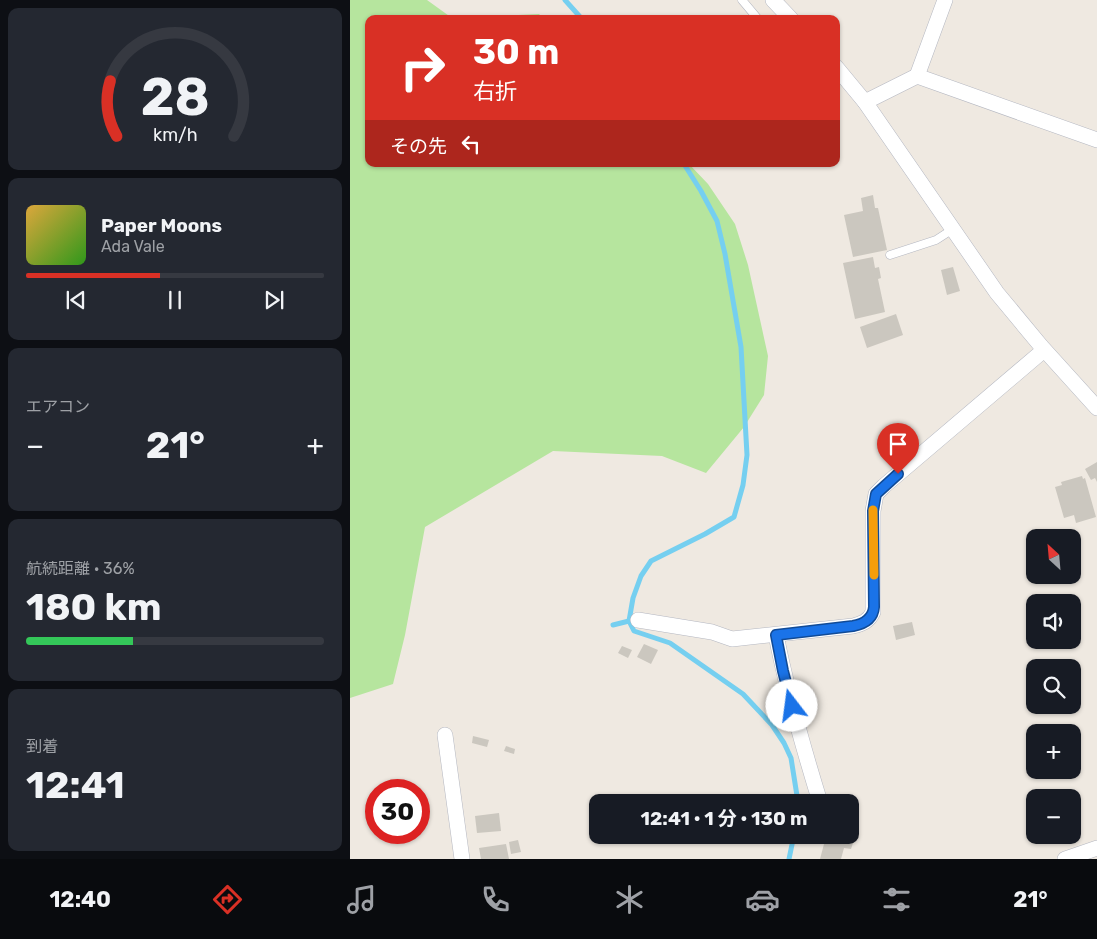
<!DOCTYPE html>
<html lang="ja">
<meta charset="utf-8">
<style>
body{margin:0;font-family:Rubik,"Noto Sans JP",sans-serif;background:#242831;color:#f1f3f6;height:100vh;display:flex;flex-direction:column;font-size:19px;white-space:nowrap}
*{box-sizing:border-box;margin:0}
p{font-size:16px;color:#9ea1a6}
.icon{flex:none;width:28px;height:28px;fill:none;stroke:currentColor;stroke-width:2;stroke-linecap:round;stroke-linejoin:round}
.map{position:relative;flex:1;overflow:hidden}
.panel{display:flex;flex-direction:column;gap:8px;padding:8px;background:#0d0f14;width:350px}
.panel>*{flex:none}
.guide{position:absolute;left:15px;top:15px;width:475px;height:152px;border-radius:10px;box-shadow:0 1px 4px #0004;background:#d93025;color:#fff;overflow:hidden}
.needle{width:32px;rotate:334deg}
.tools{position:absolute;left:676px;top:529px;display:grid;gap:10px}
.tools a{display:grid;place-items:center;width:55px;height:55px;border-radius:10px;background:#171b24;box-shadow:0 1px 4px #0004;font-size:25px}
.speed{position:absolute;left:15px;top:779px;display:flex;gap:10px;font-size:25px;font-weight:700;text-align:center}
.speed>*{display:grid;place-content:center;width:65px;height:65px;border-radius:50%;background:#171b24;box-shadow:0 1px 4px #0004;line-height:1}
.speed .limit{border:8px solid #d22;background:#fff;color:#111}
.pin{position:absolute;display:grid;place-items:center;width:42px;height:42px;color:#fff;margin:-51px -21px;border-radius:50% 50% 50% 0;rotate:-45deg;box-shadow:0 0 5px #0007}
.pin .icon{rotate:45deg}
.me{position:absolute;width:55px;margin:-28px;rotate:345deg;stroke-linejoin:round;filter:drop-shadow(0 0 4px #0008)}
.turn{display:flex;align-items:center;gap:18px;height:105px;padding:0 25px;font-size:22px}
.turn .icon{width:65px;height:65px;stroke-width:2.5}
.turn b{display:block;font-size:35px;line-height:42px}
.then{display:flex;align-items:center;height:48px;padding:0 25px;background:#0003;gap:10px;font-size:19px}
.big{font-size:38px;font-weight:700;line-height:1.1}
.panel .card{flex:1;display:flex;flex-direction:column;justify-content:center;gap:8px;min-width:0;padding:0 18px;border-radius:10px;background:#242831}
.panel .dial{align-items:center;gap:0}
.dial svg{height:130px;overflow:visible;fill:none;stroke:#363941;stroke-width:7;stroke-linecap:round;text-anchor:middle}
.dial text{fill:#f1f3f6;stroke:none}
.song{display:flex;align-items:center;gap:15px}
.cover{width:60px;height:60px;border-radius:8px;background:linear-gradient(135deg,hsl(40 70% 55%),hsl(110 70% 35%))}
.played{height:5px;border-radius:2px;background:linear-gradient(90deg,#d93025 45%,#363941 45%)}
.keys{display:flex;justify-content:space-around;direction:ltr}
.heat{display:flex;justify-content:space-between;align-items:center;font-size:28px;direction:ltr}
.charge{height:8px;border-radius:4px;background:linear-gradient(90deg,#34c759 36%,#363941 0)}
.trip{position:absolute;left:239px;top:794px;width:270px;height:50px;border-radius:10px;background:#171b24;box-shadow:0 1px 4px #0004;font-weight:700;line-height:50px;text-align:center}
.menu{display:flex;height:80px;justify-content:space-around;align-items:center;background:#090b0e;color:#9ea1a6}
.menu .icon{width:35px;height:35px}
.menu .selected{color:#d93025}
.menu b{font-size:22px;color:#f1f3f6}
main{display:flex;flex:1;min-height:0}
.map>svg:first-child{display:block}
.green{fill:#b6e59e}
.lines{fill:none;stroke-linecap:round;stroke-linejoin:round}
.stream{stroke:#75cff0;stroke-width:5}
.building{fill:#cbc7bf}
.lane-casing{stroke:#b4b7c1;stroke-width:9}
.street-casing{stroke:#b4b7c1;stroke-width:16}
.lane{stroke:#fff;stroke-width:8}
.street{stroke:#fff;stroke-width:15}
.route-casing{stroke:#114b97;stroke-width:12}
.route{stroke:#1a73e8;stroke-width:9}
.slow{stroke:#f59e0b;stroke-width:9}
</style>
<main>
<section class="panel">
<div class="card dial"><svg viewBox="0 0 100 80">
<path d="M14 69A42 42 0 1 1 86 69"/>
<path d="M14 69A42 42 0 0 1 10 35" stroke="#d93025"/>
<text x="50" y="56" font-size="32" font-weight="700">28</text>
<text x="50" y="72" font-size="11">km/h</text>
</svg></div>
<div class="card">
<div class="song"><i class="cover"></i><div><b>Paper Moons</b><p>Ada Vale</p></div></div>
<div class="played"></div>
<div class="keys"><svg class="icon" aria-label="previous" viewBox="0 0 24 24"><path d="M18 5L8 12l10 7zM5 5v14"/></svg><svg class="icon" aria-label="pause" viewBox="0 0 24 24"><path d="M8 5v14M16 5v14"/></svg><svg class="icon" aria-label="next" viewBox="0 0 24 24"><path d="M6 5l10 7-10 7zM19 5v14"/></svg></div>
</div>
<div class="card"><p>エアコン</p>
<div class="heat"><a>−</a><b class="big">21°</b><a>+</a></div>
</div>
<div class="card"><p>航続距離 · 36%</p><b class="big">180 km</b><div class="charge"></div></div>
<div class="card"><p>到着</p><b class="big">12:41</b></div>
</section>
<div class="map">
<svg width="747" height="859" viewBox="0 0 747 859">
<rect width="100%" height="100%" fill="#efe9e1"/>
<!-- green -->
<path class="green" d="M0,0H77L102,18L189,14L194,19H19V164H339L358,184L385,224L398,265L418,356L414,395L394,427L356,473L312,456L203,451L75,527L55,635L43,684L0,698Z"/>
<g class="lines">
<!-- stream -->
<g class="stream">
<path d="M215,0L232,19"/>
<path d="M334,164L351,191L367,221L375,254L391,347L397,455L393,485L384,517L355,534L301,561L291,576L283,598L279,621L284,631L320,643L393,694L422,725L434,743L441,758L448,802"/>
<path d="M263,625L279,621"/>
<path d="M439,859L444,835"/>
</g>
</g>
<!-- building -->
<g class="building">
<path d="M523,195L525,208H528L537,250L503,257L494,215L513,211L511,198Z"/>
<path d="M523,257L525,268L529,267L531,278L528,279L535,312L505,319L493,263Z"/>
<path d="M603,267L610,291L597,295L591,270Z"/>
<path d="M546,314L553,335L517,348L510,327Z"/>
<path d="M747,462V482L745,478L741,480L735,469Z"/>
<path d="M732,476L733,479L735,478L746,517L726,523L724,515L714,518L705,487L712,485L711,482Z"/>
<path d="M562,622L565,635L546,640L543,626Z"/>
<path d="M294,644L308,650L301,664L287,657Z"/>
<path d="M272,646L282,650L278,658L268,653Z"/>
<path d="M123,736L139,740L137,747L122,743Z"/>
<path d="M156,746L165,749L164,754L154,751Z"/>
<path d="M149,813L151,831L127,833L125,816Z"/>
<path d="M469,835H497L495,842L503,843L501,849L494,848L491,859H470L474,844L467,843Z"/>
<path d="M168,840L171,852L161,854L159,842Z"/>
<path d="M156,844L159,859H131L129,848Z"/>
</g>
<g class="lines">
<!-- lane casing -->
<g class="lane-casing">
<g id="lane">
<path d="M392,0L408,19"/>
<path d="M540,255L586,240L603,229"/>
</g>
</g>
<!-- street casing -->
<g class="street-casing">
<g id="street">
<path d="M423,0L441,19"/>
<path d="M486,67L515,102L647,293L691,346L747,408"/>
<path d="M567,76L595,0"/>
<path d="M515,102L567,76L747,140"/>
<path d="M288,620L362,632L382,639L503,626C512,624 519,621 523,612V511L526,494L534,486L694,350"/>
<path d="M426,635C437,691 453,747 470,802"/>
<path d="M95,735L112,859"/>
<path d="M715,859L747,848"/>
</g>
</g>
<!-- lane -->
<use href="#lane" class="lane"/>
<!-- street -->
<use href="#street" class="street"/>
</g>
<g class="lines">
<!-- route casing -->
<g class="route-casing">
<path id="route" d="M442,706L433,671L426,635L503,626C514,624 523,619 524,607L523,511L526,494L548,474"/>
</g>
<!-- route -->
<use href="#route" class="route"/>
<!-- slow -->
<path class="slow" d="M523,510L524,575"/>
</g>
</svg>
<div class="tools">
<a><svg class="needle" viewBox="-14 -14 28 28"><path d="M0-13l5 13h-10z" fill="#e53935"/><path d="M0 13l5-13h-10z" fill="#9ea1a6"/></svg></a>
<a><svg class="icon" aria-label="sound" viewBox="0 0 24 24"><path d="M4 9h4l5-4v14l-5-4H4zM17 9q2 3 0 6"/></svg></a>
<a><svg class="icon" aria-label="search" viewBox="0 0 24 24"><circle cx="10" cy="10" r="6"/><path d="M15 15l6 6"/></svg></a>
<a>+</a>
<a>−</a>
</div>
<div class="speed"><div class="limit">30</div></div>
<div class="pin" style="left:548px;top:474px;background:#d93025"><svg class="icon" aria-label="arrive" viewBox="0 0 24 24"><path d="M6 21V4h12l-3 4 3 4H6"/></svg></div>
<svg class="me" style="left:442px;top:706px" viewBox="-20 -20 40 40"><circle r="19" fill="#fff"/><path d="M0-13L10 11 0 6-10 11z" fill="#1a73e8"/></svg>
<div class="trip">12:41 · 1 分 · 130 m</div>
<div class="guide">
<div class="turn"><svg class="icon" aria-label="right" viewBox="0 0 24 24"><path d="M7 20v-9h11M14 6l5 5-5 5"/></svg><div><b>30 m</b>右折</div></div>
<div class="then">その先<svg class="icon" aria-label="left" viewBox="0 0 24 24"><path d="M17 20v-9H6M10 6l-5 5 5 5"/></svg></div>
</div>
</div>
</main>
<nav class="menu">
<b>12:40</b>
<svg class="icon selected" aria-label="directions" viewBox="0 0 24 24"><path d="M12 3l9 9-9 9-9-9zM9 14v-3h6M13 9l2 2-2 2"/></svg>
<svg class="icon" aria-label="music" viewBox="0 0 24 24"><path d="M9 18V5l10-2v13"/><circle cx="6" cy="18" r="3"/><circle cx="16" cy="16" r="3"/></svg>
<svg class="icon" aria-label="phone" viewBox="0 0 24 24"><path d="M5 4h4l2 5-3 2q2 4 5 5l2-3 5 2v4C11 20 4 13 5 4z"/></svg>
<svg class="icon" aria-label="climate" viewBox="0 0 24 24"><path d="M12 3v18M4 7l16 10M4 17L20 7"/></svg>
<svg class="icon" aria-label="car" viewBox="0 0 24 24"><path d="M5 17H2v-5l4-1 3-4h7l3 4 3 1v5h-3M9 17h6M6 11h13"/><circle cx="7" cy="17" r="2"/><circle cx="17" cy="17" r="2"/></svg>
<svg class="icon" aria-label="filters" viewBox="0 0 24 24"><path d="M4 7h16M4 17h16"/><circle cx="9" cy="7" r="2"/><circle cx="15" cy="17" r="2"/></svg>
<b>21°</b>
</nav>
